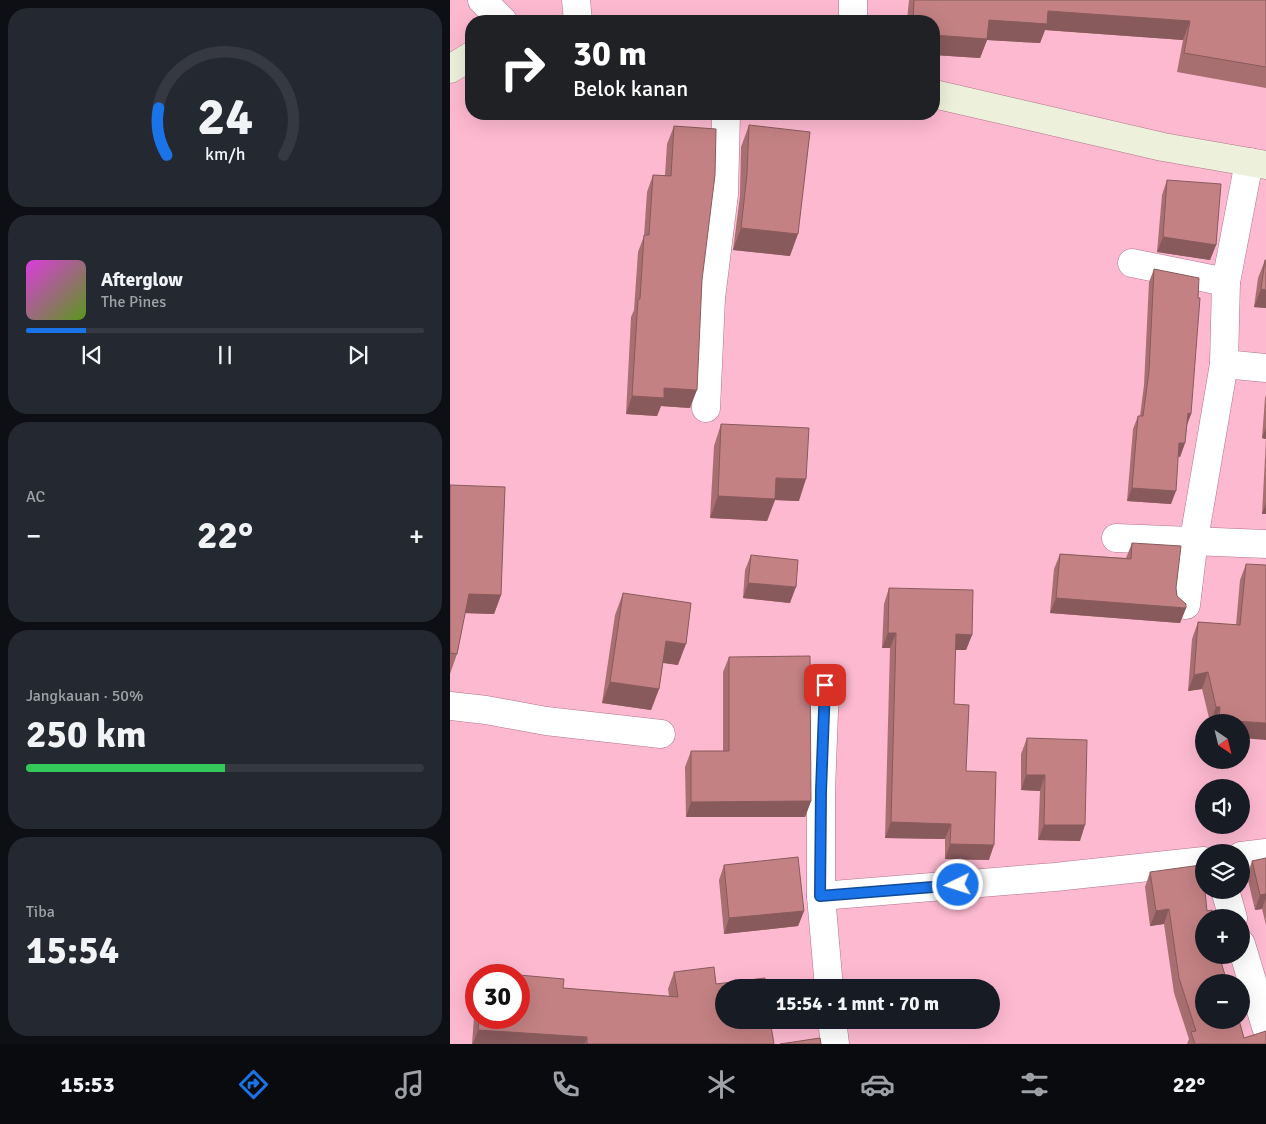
<!DOCTYPE html>
<html lang="id">
<meta charset="utf-8">
<style>
body{margin:0;font-family:Signika,sans-serif;background:#242831;color:#f1f3f6;height:100vh;display:flex;flex-direction:column;font-size:19px;white-space:nowrap}
*{box-sizing:border-box;margin:0}
p{font-size:16px;color:#9ea1a6}
.icon{flex:none;width:28px;height:28px;fill:none;stroke:currentColor;stroke-width:2;stroke-linecap:round;stroke-linejoin:round}
.map{position:relative;flex:1;overflow:hidden}
.side{display:flex;flex-direction:column;gap:8px;padding:8px;background:#0d0f14;width:450px}
.side>*{flex:none}
.top-card{position:absolute;left:15px;top:15px;width:475px;height:105px;border-radius:20px;box-shadow:0 5px 20px #0002;background:#202124;color:#fff;overflow:hidden}
.needle{width:32px;rotate:145deg}
.controls{position:absolute;left:745px;top:714px;display:grid;gap:10px}
.controls a{display:grid;place-items:center;width:55px;height:55px;border-radius:50%;background:#171b24;box-shadow:0 5px 20px #0002;font-size:25px}
.speed{position:absolute;left:15px;top:964px;display:flex;gap:10px;font-size:25px;font-weight:700;text-align:center}
.speed>*{display:grid;place-content:center;width:65px;height:65px;border-radius:50%;background:#171b24;box-shadow:0 5px 20px #0002;line-height:1}
.speed .limit{border:8px solid #d22;background:#fff;color:#111}
.pin{position:absolute;display:grid;place-items:center;width:42px;height:42px;color:#fff;margin:-21px;border-radius:10px;box-shadow:0 2px 8px #0006}
.me{position:absolute;width:55px;margin:-28px;rotate:266deg;stroke-linejoin:round;filter:drop-shadow(0 0 4px #0008)}
.turn{display:flex;align-items:center;gap:18px;height:105px;padding:0 25px;font-size:22px}
.turn .icon{width:65px;height:65px;stroke-width:2.5}
.turn b{display:block;font-size:35px;line-height:42px}
.big{font-size:38px;font-weight:700;line-height:1.1}
.side .card{flex:1;display:flex;flex-direction:column;justify-content:center;gap:8px;min-width:0;padding:0 18px;border-radius:20px;background:#242831}
.side .dial{align-items:center;gap:0}
.dial svg{height:130px;overflow:visible;fill:none;stroke:#363941;stroke-width:7;stroke-linecap:round;text-anchor:middle}
.dial text{fill:#f1f3f6;stroke:none}
.song{display:flex;align-items:center;gap:15px}
.cover{width:60px;height:60px;border-radius:8px;background:linear-gradient(135deg,hsl(300 70% 55%),hsl(90 70% 35%))}
.played{height:5px;border-radius:2px;background:linear-gradient(90deg,#1a73e8 15%,#363941 15%)}
.keys{display:flex;justify-content:space-around;direction:ltr}
.heat{display:flex;justify-content:space-between;align-items:center;font-size:28px;direction:ltr}
.charge{height:8px;border-radius:4px;background:linear-gradient(90deg,#34c759 50%,#363941 0)}
.trip{position:absolute;left:265px;top:979px;width:285px;height:50px;border-radius:25px;background:#171b24;box-shadow:0 5px 20px #0002;font-weight:700;line-height:50px;text-align:center}
.dock{display:flex;height:80px;justify-content:space-around;align-items:center;background:#090b0e;color:#9ea1a6}
.dock .icon{width:35px;height:35px}
.dock .on{color:#1a73e8}
.dock b{font-size:22px;color:#f1f3f6}
main{display:flex;flex:1;min-height:0}
.map>svg:first-child{display:block}
.lines{fill:none;stroke-linecap:round;stroke-linejoin:round}
.street-casing{stroke:#b17489;stroke-width:29}
.secondary-casing{stroke:#b17489;stroke-width:29}
.street{stroke:#fff;stroke-width:28}
.secondary{stroke:#edf1db;stroke-width:28}
.wall{fill:#a86f71}
.shaded-wall{fill:#885a5c}
.building{fill:#c38183;stroke:#885a5c}
.route-casing{stroke:#114b97;stroke-width:12}
.route{stroke:#1a73e8;stroke-width:9}
</style>
<main>
<section class="side">
<div class="card dial"><svg viewBox="0 0 100 80">
<path d="M14 69A42 42 0 1 1 86 69"/>
<path d="M14 69A42 42 0 0 1 9 40" stroke="#1a73e8"/>
<text x="50" y="56" font-size="32" font-weight="700">24</text>
<text x="50" y="72" font-size="11">km/h</text>
</svg></div>
<div class="card">
<div class="song"><i class="cover"></i><div><b>Afterglow</b><p>The Pines</p></div></div>
<div class="played"></div>
<div class="keys"><svg class="icon" aria-label="previous" viewBox="0 0 24 24"><path d="M18 5L8 12l10 7zM5 5v14"/></svg><svg class="icon" aria-label="pause" viewBox="0 0 24 24"><path d="M8 5v14M16 5v14"/></svg><svg class="icon" aria-label="next" viewBox="0 0 24 24"><path d="M6 5l10 7-10 7zM19 5v14"/></svg></div>
</div>
<div class="card"><p>AC</p>
<div class="heat"><a>−</a><b class="big">22°</b><a>+</a></div>
</div>
<div class="card"><p>Jangkauan · 50%</p><b class="big">250 km</b><div class="charge"></div></div>
<div class="card"><p>Tiba</p><b class="big">15:54</b></div>
</section>
<div class="map">
<svg width="816" height="1044" viewBox="0 0 816 1044">
<rect width="100%" height="100%" fill="#fdb9d0"/>
<g class="lines">
<!-- street casing -->
<g class="street-casing">
<g id="street">
<path d="M32,0L53,21"/>
<path d="M126,0L128,21"/>
<path d="M403,21V0"/>
<path d="M682,263L776,282"/>
<path d="M774,364L816,368"/>
<path d="M256,408L261,298L274,194L276,114"/>
<path d="M666,538L816,544"/>
<path d="M736,605L744,539L774,364L776,282L799,162"/>
<path d="M375,685L371,791V896L379,988"/>
<path d="M0,706L36,710L96,721L211,734"/>
<path d="M791,856L816,853"/>
<path d="M775,890L783,918"/>
<path d="M371,896L605,877L754,861"/>
<path d="M791,944L816,1027"/>
<path d="M382,1020L385,1044"/>
</g>
</g>
<!-- secondary casing -->
<g class="secondary-casing">
<g id="secondary">
<path d="M0,69L21,56"/>
<path d="M484,94L713,147L816,165"/>
</g>
</g>
<!-- street -->
<use href="#street" class="street"/>
<!-- secondary -->
<use href="#secondary" class="secondary"/>
</g>
<!-- wall -->
<g class="wall">
<path d="M459,0H816V88L727,72L733,40L595,30L590,43L537,40L530,58L484,55V21H457Z"/>
<path d="M299,125L340,256L283,250L290,196L291,147Z"/>
<path d="M224,126L252,280L240,408L211,406L207,416L176,414L181,317L184,310L188,252L194,236L197,192L203,175H215L217,144Z"/>
<path d="M717,180L766,245L760,260L707,252L712,195Z"/>
<path d="M815,260L816,308L804,307L808,278Z"/>
<path d="M704,269L741,414L737,425L735,443L730,457L728,456L721,504L677,501L683,429L688,416H690L694,385L699,282Z"/>
<path d="M816,395V514H812L816,439L812,438L815,398Z"/>
<path d="M271,424L349,501L325,500L317,521L260,518L264,446Z"/>
<path d="M0,485L51,595L44,614L15,613L7,654L0,674Z"/>
<path d="M682,543L726,588L727,596L736,608L730,623L600,613L604,569L610,554L676,558Z"/>
<path d="M301,555L340,603L293,598L295,570Z"/>
<path d="M796,564L791,722H760L752,689L738,691L742,639L748,622L786,625L790,580Z"/>
<path d="M439,588L522,635L516,650H505L504,704L516,771L539,860L495,859V839L435,838L440,648H432L434,604Z"/>
<path d="M173,593L228,665L213,663L209,689L201,710L152,703L165,615Z"/>
<path d="M279,657L361,801L355,817H236L235,767L241,751H273V672Z"/>
<path d="M577,738L630,841L588,840L590,791L571,790V754Z"/>
<path d="M816,858V925L812,909L805,910L797,876L802,861Z"/>
<path d="M274,865L354,911L348,926L274,934L269,880Z"/>
<path d="M700,872L754,918L794,1038L816,1044H737L739,1039L724,993L714,924L700,926L695,887Z"/>
<path d="M224,972L266,984L324,1044H22L26,991V1018H69L113,988L219,996L218,989Z"/>
</g>
<!-- shaded-wall -->
<g class="shaded-wall">
<path d="M598,11L740,21L733,40L595,30L590,43L537,40L530,58L484,55V35L539,20Z"/>
<path d="M291,228L348,234L340,256L283,250Z"/>
<path d="M713,237L766,245L760,260L707,252Z"/>
<path d="M811,289L816,290V308L804,307Z"/>
<path d="M214,388L247,390L240,408L211,406L207,416L176,414L182,396Z"/>
<path d="M738,413L741,414L736,427Z"/>
<path d="M816,427V439L812,438Z"/>
<path d="M729,443H735L730,457L724,456Z"/>
<path d="M326,478L356,479L349,501L325,500L317,521L260,518L268,496Z"/>
<path d="M682,488L726,491L721,504L677,501Z"/>
<path d="M816,503V514H812Z"/>
<path d="M298,583L346,587L340,603L293,598Z"/>
<path d="M19,594L51,595L44,614L12,613Z"/>
<path d="M606,598L736,608L730,623L600,613Z"/>
<path d="M438,633H446L440,648H432Z"/>
<path d="M506,634L522,635L516,650H500Z"/>
<path d="M216,641L236,644L228,665L208,662Z"/>
<path d="M758,672L752,689L738,691L744,675Z"/>
<path d="M160,682L209,689L201,710L152,703Z"/>
<path d="M766,707H770L765,722H761Z"/>
<path d="M769,720L816,723V740L791,738V722H768Z"/>
<path d="M576,775H595L590,791L571,790Z"/>
<path d="M361,801L355,817H236L241,802Z"/>
<path d="M441,822L501,824L495,839L435,838Z"/>
<path d="M594,825H635L630,841L588,840Z"/>
<path d="M500,844L544,845L539,860L495,859Z"/>
<path d="M816,894V898L812,909L805,910L810,895Z"/>
<path d="M719,909L714,924L700,926L706,911Z"/>
<path d="M354,911L348,926L274,934L279,918Z"/>
<path d="M28,1030L137,1037L135,1044H23Z"/>
</g>
<!-- building -->
<g class="building">
<path d="M464,0H816V67L734,53L740,21L598,11L597,24L539,20L537,39L484,35V21H463Z"/>
<path d="M299,125L360,132L348,234L291,228L297,174Z"/>
<path d="M224,126L266,129L265,175L252,280L247,390L214,388V398L182,396L188,299H190L194,235H199L203,175L221,176Z"/>
<path d="M717,180L771,184L766,245L713,237Z"/>
<path d="M815,260H816V290L811,289Z"/>
<path d="M704,269L749,278L748,298H750L741,414L738,413L735,443H729L726,491L682,488L688,416H693L699,371Z"/>
<path d="M271,424L359,428L356,479L326,478L325,499L268,496Z"/>
<path d="M0,485L55,487L51,595L19,594L7,654L0,653Z"/>
<path d="M682,543L731,546L726,588L727,596L736,604V608L606,598L610,554L681,559Z"/>
<path d="M301,555L348,560L346,587L298,583Z"/>
<path d="M796,564L816,565V723L769,720L770,707H766L758,672L744,675L748,622L790,625Z"/>
<path d="M439,588L523,590L522,635L506,634L504,704L519,705L516,771L546,772L544,845L500,844L501,824L441,822L446,633H438Z"/>
<path d="M173,593L241,603L236,644L216,641L209,689L160,682Z"/>
<path d="M360,656L361,801L241,802V751H279V657Z"/>
<path d="M577,738L637,740L635,825H594L595,775H576Z"/>
<path d="M348,857L354,911L279,918L274,865Z"/>
<path d="M816,858V894L810,895L802,861Z"/>
<path d="M751,865L754,890H755L757,911L762,910L763,918H754V955H769L777,982H754V1020H789L794,1038L816,1031V1044H745L741,1032L746,1031L729,978L719,909L706,911L700,872Z"/>
<path d="M264,967L266,984L315,978L316,988H274V1020H320L324,1044H137V1037L28,1030L29,1018H69V975L114,979L113,988L228,997L224,972Z"/>
<path d="M32,973L62,975H32Z"/>
<path d="M370,1038L371,1044H330Z"/>
</g>
<g class="lines">
<!-- route casing -->
<g class="route-casing">
<path id="route" d="M375,685L371,791L370,896L508,885"/>
</g>
<!-- route -->
<use href="#route" class="route"/>
</g>
</svg>
<div class="controls">
<a><svg class="needle" viewBox="-14 -14 28 28"><path d="M0-13l5 13h-10z" fill="#e53935"/><path d="M0 13l5-13h-10z" fill="#9ea1a6"/></svg></a>
<a><svg class="icon" aria-label="sound" viewBox="0 0 24 24"><path d="M4 9h4l5-4v14l-5-4H4zM17 9q2 3 0 6"/></svg></a>
<a><svg class="icon" aria-label="layers" viewBox="0 0 24 24"><path d="M12 4l9 5-9 5-9-5zM3 14l9 5 9-5"/></svg></a>
<a>+</a>
<a>−</a>
</div>
<div class="speed"><div class="limit">30</div></div>
<div class="pin" style="left:375px;top:685px;background:#d93025"><svg class="icon" aria-label="arrive" viewBox="0 0 24 24"><path d="M6 21V4h12l-3 4 3 4H6"/></svg></div>
<svg class="me" style="left:508px;top:885px" viewBox="-20 -20 40 40"><circle r="17" fill="#1a73e8" stroke="#fff" stroke-width="3"/><path d="M0-11L8 9 0 5-8 9z" fill="#fff"/></svg>
<div class="trip">15:54 · 1 mnt · 70 m</div>
<div class="top-card">
<div class="turn"><svg class="icon" aria-label="right" viewBox="0 0 24 24"><path d="M7 20v-9h11M14 6l5 5-5 5"/></svg><div><b>30 m</b>Belok kanan</div></div>
</div>
</div>
</main>
<nav class="dock">
<b>15:53</b>
<svg class="icon on" aria-label="directions" viewBox="0 0 24 24"><path d="M12 3l9 9-9 9-9-9zM9 14v-3h6M13 9l2 2-2 2"/></svg>
<svg class="icon" aria-label="music" viewBox="0 0 24 24"><path d="M9 18V5l10-2v13"/><circle cx="6" cy="18" r="3"/><circle cx="16" cy="16" r="3"/></svg>
<svg class="icon" aria-label="phone" viewBox="0 0 24 24"><path d="M5 4h4l2 5-3 2q2 4 5 5l2-3 5 2v4C11 20 4 13 5 4z"/></svg>
<svg class="icon" aria-label="climate" viewBox="0 0 24 24"><path d="M12 3v18M4 7l16 10M4 17L20 7"/></svg>
<svg class="icon" aria-label="car" viewBox="0 0 24 24"><path d="M5 17H2v-5l4-1 3-4h7l3 4 3 1v5h-3M9 17h6M6 11h13"/><circle cx="7" cy="17" r="2"/><circle cx="17" cy="17" r="2"/></svg>
<svg class="icon" aria-label="filters" viewBox="0 0 24 24"><path d="M4 7h16M4 17h16"/><circle cx="9" cy="7" r="2"/><circle cx="15" cy="17" r="2"/></svg>
<b>22°</b>
</nav>
